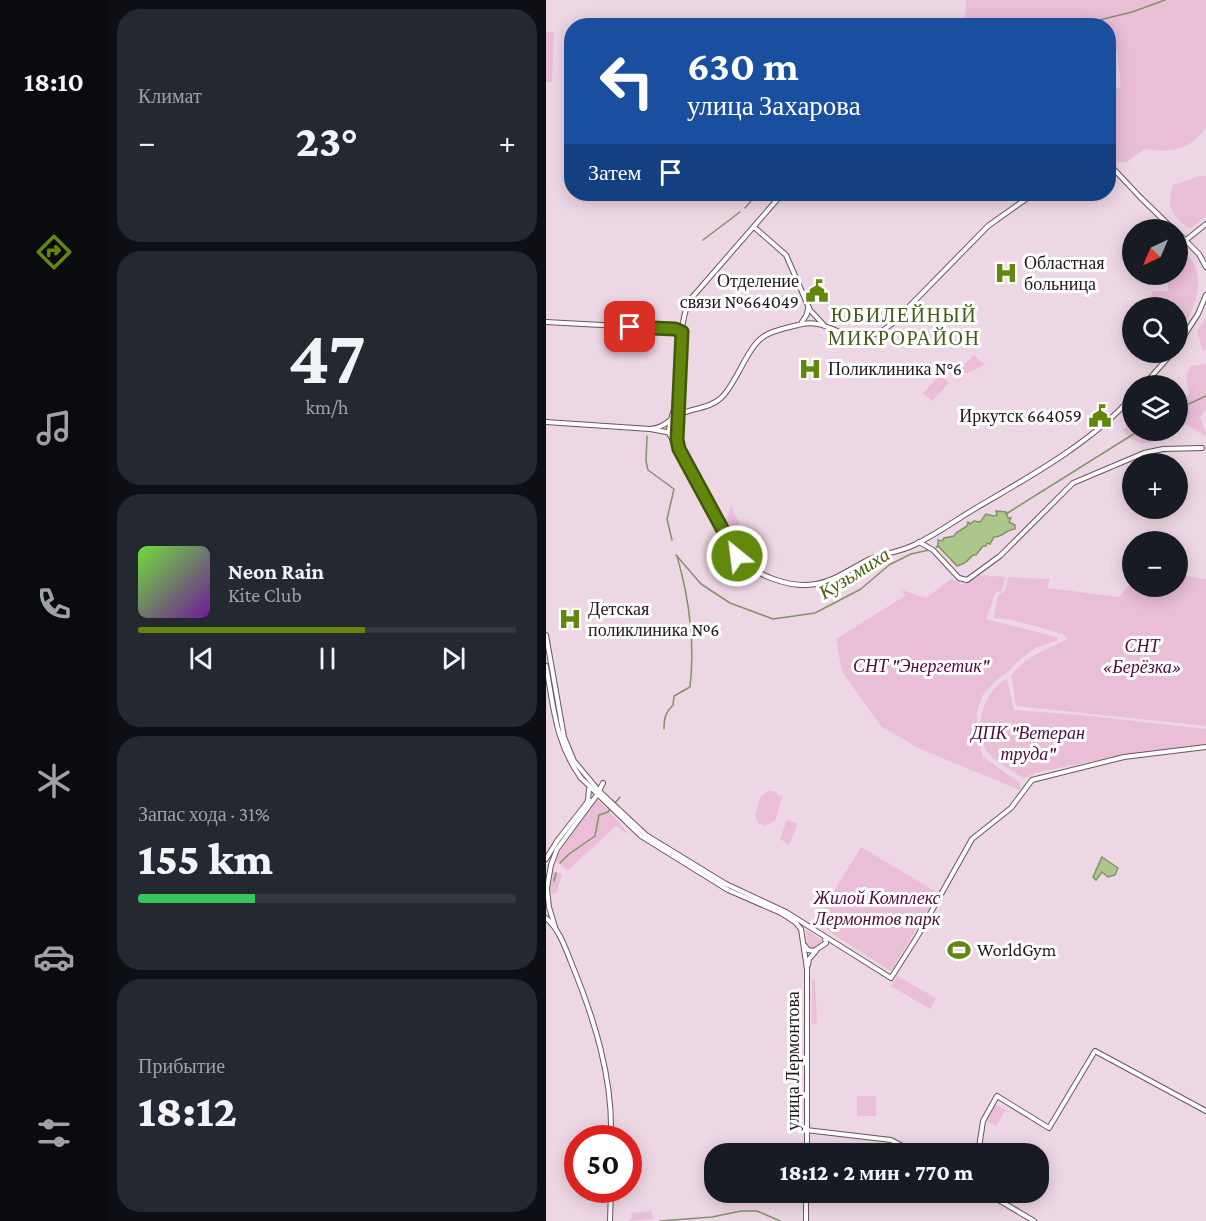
<!DOCTYPE html>
<html lang="ru">
<meta charset="utf-8">
<style>
body{margin:0;font-family:"Crimson Pro",serif;background:#242831;color:#f1f3f6;height:100vh;display:flex;flex-direction:column;font-size:22px;white-space:nowrap}
*{box-sizing:border-box;margin:0}
p{font-size:20px;color:#9ea1a6}
.icon{flex:none;width:33px;height:33px;fill:none;stroke:currentColor;stroke-width:2;stroke-linecap:round;stroke-linejoin:round}
.map{position:relative;flex:1;overflow:hidden}
.panel{display:flex;flex-direction:column;gap:9px;padding:9px;background:#0d0f14;width:438px}
.panel>*{flex:none}
.top-card{position:absolute;left:18px;top:18px;width:552px;height:183px;border-radius:24px;box-shadow:0 3px 15px #0003;background:#1a4fa0;color:#fff;overflow:hidden}
.needle{width:39px;rotate:224deg}
.buttons{position:absolute;left:576px;top:219px;display:grid;gap:12px}
.buttons a{display:grid;place-items:center;width:66px;height:66px;border-radius:50%;background:#171b24;box-shadow:0 3px 15px #0003;font-size:30px}
.speed{position:absolute;left:18px;top:1125px;display:flex;gap:12px;font-size:30px;font-weight:700;text-align:center}
.speed>*{display:grid;place-content:center;width:78px;height:78px;border-radius:50%;background:#171b24;box-shadow:0 3px 15px #0003;line-height:1}
.speed .limit{border:9px solid #d22;background:#fff;color:#111}
.pin{position:absolute;display:grid;place-items:center;width:51px;height:51px;color:#fff;margin:-26px;border-radius:12px;box-shadow:0 3px 9px #0006}
.me{position:absolute;width:66px;margin:-33px;rotate:331deg;stroke-linejoin:round;filter:drop-shadow(0 0 4px #0008)}
.turn{display:flex;align-items:center;gap:21px;height:126px;padding:0 24px;font-size:27px}
.turn .icon{width:78px;height:78px;stroke-width:2.5}
.turn b{display:block;font-size:42px;line-height:51px}
.then{display:flex;align-items:center;height:57px;padding:0 24px;background:#0003;gap:12px;font-size:22px}
.big{font-size:45px;font-weight:800;line-height:1.1}
.panel .widget{flex:1;display:flex;flex-direction:column;justify-content:center;gap:9px;min-width:0;padding:0 21px;border-radius:24px;background:#242831}
.panel .dial{align-items:center;gap:0}
.dial b{font-size:78px;line-height:1}
.song{display:flex;align-items:center;gap:18px}
.cover{width:72px;height:72px;border-radius:9px;background:linear-gradient(135deg,hsl(100 70% 55%),hsl(280 70% 35%))}
.played{height:6px;border-radius:3px;background:linear-gradient(90deg,#62870d 60%,#363941 60%)}
.keys{display:flex;justify-content:space-around;direction:ltr}
.heat{display:flex;justify-content:space-between;align-items:center;font-size:33px;direction:ltr}
.charge{height:9px;border-radius:4px;background:linear-gradient(90deg,#34c759 31%,#363941 0)}
.trip{position:absolute;left:158px;top:1143px;width:345px;height:60px;border-radius:24px;background:#171b24;box-shadow:0 3px 15px #0003;font-weight:800;line-height:60px;text-align:center}
main{display:flex;flex:1;min-height:0}
.tab-bar{display:flex;flex-direction:column;width:108px;justify-content:space-around;align-items:center;background:#090b0e;color:#9ea1a6}
.tab-bar .icon{width:42px;height:42px}
.tab-bar .on{color:#62870d}
.tab-bar b{font-size:27px;color:#f1f3f6}
.map>svg:first-child{display:block}
.green{fill:#e9bed6}
.water{fill:#adc68c;stroke:#82926a;stroke-width:1.5}
.lines{fill:none;stroke-linecap:round;stroke-linejoin:round}
.stream{stroke:#82926a;stroke-width:1.5}
.secondary-casing{stroke:#695560;stroke-width:6}
.secondary{stroke:#fff;stroke-width:4}
.route-casing{stroke:#405808;stroke-width:15}
.route{stroke:#62870d;stroke-width:10}
.labels{text-anchor:middle;stroke-width:6;stroke-linejoin:round;paint-order:stroke}
.poi-label{font-size:18px;fill:#1f171b;stroke:#fff;text-anchor:start}
.park-label{font-size:18px;font-style:italic;fill:#500a3b;stroke:#fff}
.street-label{font-size:18px;fill:#1f171b;stroke:#fff}
.neighbourhood-label{font-size:20px;letter-spacing:1.5px;fill:#435c15;stroke:#fff}
.water-label{font-size:20px;font-style:italic;fill:#46620a;stroke:#fff}
</style>
<main>
<nav class="tab-bar">
<b>18:10</b>
<svg class="icon on" aria-label="directions" viewBox="0 0 24 24"><path d="M12 3l9 9-9 9-9-9zM9 14v-3h6M13 9l2 2-2 2"/></svg>
<svg class="icon" aria-label="music" viewBox="0 0 24 24"><path d="M9 18V5l10-2v13"/><circle cx="6" cy="18" r="3"/><circle cx="16" cy="16" r="3"/></svg>
<svg class="icon" aria-label="phone" viewBox="0 0 24 24"><path d="M5 4h4l2 5-3 2q2 4 5 5l2-3 5 2v4C11 20 4 13 5 4z"/></svg>
<svg class="icon" aria-label="climate" viewBox="0 0 24 24"><path d="M12 3v18M4 7l16 10M4 17L20 7"/></svg>
<svg class="icon" aria-label="car" viewBox="0 0 24 24"><path d="M5 17H2v-5l4-1 3-4h7l3 4 3 1v5h-3M9 17h6M6 11h13"/><circle cx="7" cy="17" r="2"/><circle cx="17" cy="17" r="2"/></svg>
<svg class="icon" aria-label="filters" viewBox="0 0 24 24"><path d="M4 7h16M4 17h16"/><circle cx="9" cy="7" r="2"/><circle cx="15" cy="17" r="2"/></svg>
</nav>
<section class="panel">
<div class="widget"><p>Климат</p>
<div class="heat"><a>−</a><b class="big">23°</b><a>+</a></div>
</div>
<div class="widget dial"><b>47</b><p>km/h</p></div>
<div class="widget">
<div class="song"><i class="cover"></i><div><b>Neon Rain</b><p>Kite Club</p></div></div>
<div class="played"></div>
<div class="keys"><svg class="icon" aria-label="previous" viewBox="0 0 24 24"><path d="M18 5L8 12l10 7zM5 5v14"/></svg><svg class="icon" aria-label="pause" viewBox="0 0 24 24"><path d="M8 5v14M16 5v14"/></svg><svg class="icon" aria-label="next" viewBox="0 0 24 24"><path d="M6 5l10 7-10 7zM19 5v14"/></svg></div>
</div>
<div class="widget"><p>Запас хода · 31%</p><b class="big">155 km</b><div class="charge"></div></div>
<div class="widget"><p>Прибытие</p><b class="big">18:12</b></div>
</section>
<div class="map">
<svg width="660" height="1221" viewBox="0 0 660 1221">
<rect width="100%" height="100%" fill="#eed7e4"/>
<!-- green -->
<g class="green">
<path d="M420,0H660V127C644,151 625,153 599,149L581,162H569L564,154L563,94L575,86L571,50H563L562,26L415,25L419,15Z"/>
<path d="M0,32H8L6,82H0Z"/>
<path d="M654,176H660V216L644,229C625,214 620,209 627,185Z"/>
<path d="M632,251C639,253 642,256 647,262C660,284 646,315 632,334V308L607,307L603,301L607,291H622V281L604,280L598,284L595,280L601,275L632,274Z"/>
<path d="M660,317V350L657,351L651,331Z"/>
<path d="M428,355L439,365L421,373L413,371Z"/>
<path d="M660,364V409L654,417L660,433L658,436L640,424L632,429V401H636L643,394L640,375L645,366Z"/>
<path d="M394,375L403,383L386,401L377,393Z"/>
<path d="M586,422V430L630,431C608,444 595,451 576,430Z"/>
<path d="M185,506L194,525L186,536L175,518H181Z"/>
<path d="M433,575L459,577L456,591L450,592L440,619L511,637V641L489,648L472,661L462,672L450,680L436,696L431,712V736L437,757L474,783V790L372,748L335,726L296,672L290,639L359,596L356,590L380,598L405,579L416,584Z"/>
<path d="M632,575L660,579V726L470,706L465,675C484,654 497,651 522,639L517,634L466,620L448,618L452,595L459,591L462,577L504,579L501,588L573,597L586,582V586H632Z"/>
<path d="M461,679L468,710L535,715L660,729V745L575,755L489,773L478,778C467,771 451,763 443,754C424,732 438,690 461,679Z"/>
<path d="M224,790L230,792L234,797L237,794L229,821L219,826L212,823L209,815L215,796Z"/>
<path d="M49,800L53,801L73,822L83,835L70,826L22,870L9,861L17,846Z"/>
<path d="M242,820L250,823L251,827L243,845L234,839L240,822Z"/>
<path d="M315,847L392,893L345,971L282,931L275,913Z"/>
<path d="M7,871L16,874L11,892L7,894L4,892Z"/>
<path d="M260,930L277,941L272,948L266,950L261,946Z"/>
<path d="M351,976L390,998L384,1009L345,986Z"/>
<path d="M266,979L269,980L271,1023L266,1024Z"/>
<rect x="311" y="1096" width="19" height="20"/>
<path d="M449,1104L463,1112L459,1111L450,1126L441,1121Z"/>
<path d="M105,1211L107,1219L83,1221L86,1217L85,1213Z"/>
</g>
<!-- water -->
<g class="water">
<path d="M450,511L460,512L462,518H465L463,522L469,525V529C461,529 457,537 448,537L444,544L441,543L440,546H437L430,555H427C422,560 419,564 411,566L393,547H390L392,546V540L396,541L398,538L408,536L410,533L421,526L422,522L424,524L428,521L434,522L440,514L447,516L451,515Z"/>
<path d="M556,857L572,868L569,875L562,877L556,872L550,880L547,877Z"/>
</g>
<g class="lines">
<!-- stream -->
<g class="stream">
<path d="M529,26L586,12L619,0"/>
<path d="M199,208L211,194"/>
<path d="M157,240L194,212"/>
<path d="M632,409L660,396"/>
<path d="M101,436L100,461L102,470L128,489L121,519L126,540"/>
<path d="M460,514L594,430"/>
<path d="M130,555L155,584L184,603L227,619L269,613L315,589L343,565L365,554L383,550"/>
<path d="M118,729C118,717 120,712 127,705L128,696L144,687C149,644 143,598 131,556"/>
<path d="M69,803L74,797"/>
<path d="M14,863L23,854L49,836L53,815L62,812L64,809"/>
<path d="M8,881L10,873"/>
<path d="M114,1221L166,1217L195,1211H211L234,1221"/>
</g>
<!-- secondary casing -->
<g class="secondary-casing">
<g id="secondary">
<path d="M562,163L595,198L628,230"/>
<path d="M208,227L240,255L264,310L277,324"/>
<path d="M632,233L653,254L660,267"/>
<path d="M640,240L660,224"/>
<path d="M0,322L129,329L136,331"/>
<path d="M256,322L261,314L262,308"/>
<path d="M119,331L136,332"/>
<path d="M632,345L652,314L660,295"/>
<path d="M597,386L627,352"/>
<path d="M134,387C132,399 122,424 123,433L191,556C208,575 245,589 270,584C289,581 307,567 324,559C338,553 354,552 368,545C389,535 410,520 430,508C483,477 545,443 586,397"/>
<path d="M134,389C135,360 132,327 143,301L236,194"/>
<path d="M0,422L104,429L126,433"/>
<path d="M104,429C117,428 122,421 132,415C145,408 163,409 175,398C191,383 200,349 217,337C226,330 241,328 252,325C288,314 304,359 347,323L442,226L487,194"/>
<path d="M133,448L131,439L134,402"/>
<path d="M373,542L387,550L413,578L421,580L454,556L527,483L598,453L617,449L656,448"/>
<path d="M0,635L18,737L28,761L53,791L100,835L180,884L240,912L345,978L371,937L426,839L465,808L486,780L578,757L660,747"/>
<path d="M0,666C8,708 9,742 35,778"/>
<path d="M34,777L95,836L182,890L235,913L249,922L255,929L261,969V1154"/>
<path d="M42,801L43,789"/>
<path d="M0,859L11,841L43,800"/>
<path d="M1,888L5,865L11,849L51,795L57,783"/>
<path d="M1,889L3,907L9,927"/>
<path d="M0,918C13,929 19,947 25,962C48,1018 67,1077 65,1138"/>
<path d="M259,946L262,950L268,951L280,943L279,938"/>
<path d="M262,965L263,959L270,951"/>
<path d="M260,1130L345,1140L371,1154"/>
<path d="M432,1154L437,1121L451,1096L503,1128L549,1051L660,1111"/>
<path d="M439,1192L488,1221"/>
<path d="M64,1221L65,1190"/>
<path d="M260,1221V1192"/>
</g>
</g>
<!-- secondary -->
<use href="#secondary" class="secondary"/>
</g>
<g class="lines">
<!-- route casing -->
<g class="route-casing">
<path id="route" d="M84,327L129,329L136,332L131,440L133,449L191,556"/>
</g>
<!-- route -->
<use href="#route" class="route"/>
</g>
<!-- icons -->
<defs>
<g id="hospital-bare" transform="scale(1.8)"><path d="M-5-5h3v3.5h4V-5h3V5h-3V1.5h-4V5h-3Z" fill="#62870d" stroke="#fff" stroke-width="2.5" paint-order="stroke"/></g>
<g id="civic-bare" transform="scale(1.8)"><path d="M-.6-6.5H3V-4.5H.6V-3L4-1V1h2V6H-6V1h2V-1L-.6-3ZM-1.2 2.5V6h2.4V2.5Z" fill="#62870d" stroke="#fff" stroke-width="2.5" paint-order="stroke"/></g>
<g id="stadium-bare" transform="scale(1.8)"><path d="M0-5a6.5 5 0 1 0 0 10a6.5 5 0 1 0 0-10ZM-3.5-1.8h7v3.6h-7Z" fill="#62870d" stroke="#fff" stroke-width="2.5" paint-order="stroke"/></g>
</defs>
<g fill-rule="evenodd">
<use href="#hospital-bare" x="460" y="273"/>
<use href="#civic-bare" x="271" y="291"/>
<use href="#hospital-bare" x="264" y="369"/>
<use href="#civic-bare" x="554" y="416"/>
<use href="#hospital-bare" x="24" y="619"/>
<use href="#stadium-bare" x="413" y="950"/>
</g>
<g class="labels">
<!-- poi labels -->
<g class="poi-label">
<text x="478" y="269">Областная<tspan x="478" dy="21">больница</tspan></text>
<text x="253" y="287" text-anchor="end">Отделение<tspan x="253" dy="21">связи №664049</tspan></text>
<text x="282" y="375">Поликлиника N°6</text>
<text x="536" y="422" text-anchor="end">Иркутск 664059</text>
<text x="42" y="615">Детская<tspan x="42" dy="21">поликлиника №6</tspan></text>
<text x="431" y="956">WorldGym</text>
</g>
<!-- park labels -->
<g class="park-label">
<text x="596" y="652">СНТ<tspan x="596" dy="21">«Берёзка»</tspan></text>
<text x="375" y="672">СНТ "Энергетик"</text>
<text x="482" y="739">ДПК "Ветеран<tspan x="482" dy="21">труда"</tspan></text>
<text x="331" y="904">Жилой Комплекс<tspan x="331" dy="21">Лермонтов парк</tspan></text>
</g>
<!-- street labels -->
<g class="street-label">
<text transform="translate(247 1061) rotate(-90)" y="6">улица Лермонтова</text>
</g>
<!-- neighbourhood labels -->
<g class="neighbourhood-label">
<text x="358" y="322">ЮБИЛЕЙНЫЙ<tspan x="358" dy="23">МИКРОРАЙОН</tspan></text>
</g>
<!-- water labels -->
<g class="water-label">
<text transform="translate(308 573) rotate(-32)" y="7">Кузьмиха</text>
</g>
</g>
</svg>
<div class="buttons">
<a><svg class="needle" viewBox="-14 -14 28 28"><path d="M0-13l5 13h-10z" fill="#e53935"/><path d="M0 13l5-13h-10z" fill="#9ea1a6"/></svg></a>
<a><svg class="icon" aria-label="search" viewBox="0 0 24 24"><circle cx="10" cy="10" r="6"/><path d="M15 15l6 6"/></svg></a>
<a><svg class="icon" aria-label="layers" viewBox="0 0 24 24"><path d="M12 4l9 5-9 5-9-5zM3 14l9 5 9-5"/></svg></a>
<a>+</a>
<a>−</a>
</div>
<div class="speed"><div class="limit">50</div></div>
<div class="pin" style="left:84px;top:327px;background:#d93025"><svg class="icon" aria-label="arrive" viewBox="0 0 24 24"><path d="M6 21V4h12l-3 4 3 4H6"/></svg></div>
<svg class="me" style="left:191px;top:556px" viewBox="-20 -20 40 40"><circle r="17" fill="#62870d" stroke="#fff" stroke-width="3"/><path d="M0-11L8 9 0 5-8 9z" fill="#fff"/></svg>
<div class="trip">18:12 · 2 мин · 770 m</div>
<div class="top-card">
<div class="turn"><svg class="icon" aria-label="left" viewBox="0 0 24 24"><path d="M17 20v-9H6M10 6l-5 5 5 5"/></svg><div><b>630 m</b>улица Захарова</div></div>
<div class="then">Затем<svg class="icon" aria-label="arrive" viewBox="0 0 24 24"><path d="M6 21V4h12l-3 4 3 4H6"/></svg></div>
</div>
</div>
</main>
